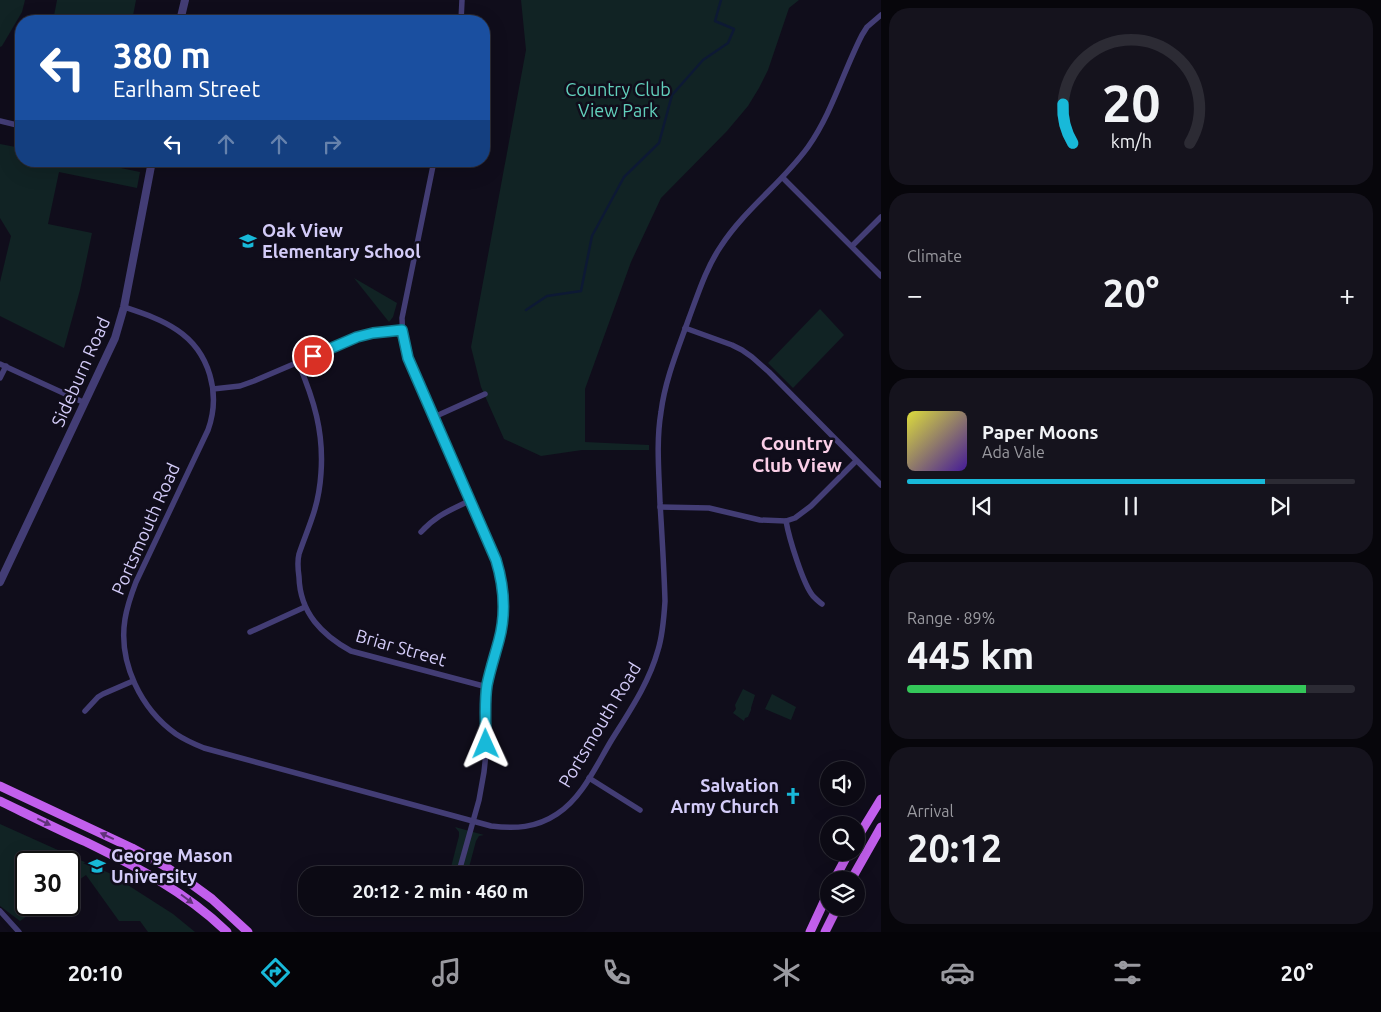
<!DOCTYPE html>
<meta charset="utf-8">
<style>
body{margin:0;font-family:Ubuntu,sans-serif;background:#15131d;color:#f1f3f6;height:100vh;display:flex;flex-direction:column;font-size:19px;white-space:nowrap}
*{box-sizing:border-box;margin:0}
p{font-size:16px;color:#9a9aa0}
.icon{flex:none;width:28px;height:28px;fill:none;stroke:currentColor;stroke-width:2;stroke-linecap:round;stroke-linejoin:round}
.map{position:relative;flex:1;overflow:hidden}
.drawer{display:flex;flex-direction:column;gap:8px;padding:8px;background:#07060b;width:500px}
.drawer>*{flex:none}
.guide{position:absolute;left:15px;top:15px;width:475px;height:152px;border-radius:20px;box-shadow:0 5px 20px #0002,0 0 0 1px #2c2b34;background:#1a4fa0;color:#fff;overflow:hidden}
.buttons{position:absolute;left:820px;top:761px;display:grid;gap:10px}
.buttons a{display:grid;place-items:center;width:45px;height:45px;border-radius:50%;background:#0c0a14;box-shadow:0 5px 20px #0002,0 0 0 1px #2c2b34;font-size:25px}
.speed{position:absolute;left:15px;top:851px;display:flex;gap:10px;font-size:25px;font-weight:700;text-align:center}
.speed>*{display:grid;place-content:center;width:65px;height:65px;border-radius:50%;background:#0c0a14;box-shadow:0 5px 20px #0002,0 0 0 1px #2c2b34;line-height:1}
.speed .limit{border:2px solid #111;border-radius:8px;background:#fff;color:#111}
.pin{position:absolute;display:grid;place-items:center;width:42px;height:42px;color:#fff;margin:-21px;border:2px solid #fff;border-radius:50%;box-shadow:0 1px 5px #0007}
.me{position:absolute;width:55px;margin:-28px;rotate:359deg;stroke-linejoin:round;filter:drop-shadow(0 0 4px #0008)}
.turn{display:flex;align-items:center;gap:18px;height:105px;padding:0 15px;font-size:22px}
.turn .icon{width:65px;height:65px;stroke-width:2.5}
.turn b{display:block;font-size:35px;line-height:42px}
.lanes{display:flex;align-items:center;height:48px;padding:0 15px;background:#0003;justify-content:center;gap:25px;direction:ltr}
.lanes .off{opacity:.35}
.big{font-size:38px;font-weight:600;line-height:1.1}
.drawer .widget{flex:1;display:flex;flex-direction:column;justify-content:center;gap:8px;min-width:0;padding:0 18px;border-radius:20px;background:#15131d}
.drawer .dial{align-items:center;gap:0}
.dial svg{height:130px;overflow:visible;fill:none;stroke:#2c2b34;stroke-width:7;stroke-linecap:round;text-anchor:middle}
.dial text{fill:#f1f3f6;stroke:none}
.song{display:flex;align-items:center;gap:15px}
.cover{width:60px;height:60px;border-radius:8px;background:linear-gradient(135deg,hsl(60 70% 55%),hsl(260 70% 35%))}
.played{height:5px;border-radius:2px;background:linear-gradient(90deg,#18b9d9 80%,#2c2b34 80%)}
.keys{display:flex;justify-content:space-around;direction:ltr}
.heat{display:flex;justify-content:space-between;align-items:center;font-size:28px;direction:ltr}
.charge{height:8px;border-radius:4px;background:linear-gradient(90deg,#34c759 89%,#2c2b34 0)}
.trip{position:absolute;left:298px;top:866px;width:285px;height:50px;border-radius:20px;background:#0c0a14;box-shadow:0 5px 20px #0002,0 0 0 1px #2c2b34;font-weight:600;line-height:50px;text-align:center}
.dock{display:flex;height:80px;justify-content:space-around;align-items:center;background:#050408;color:#9a9aa0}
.dock .icon{width:35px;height:35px}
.dock .selected{color:#18b9d9}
.dock b{font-size:22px;color:#f1f3f6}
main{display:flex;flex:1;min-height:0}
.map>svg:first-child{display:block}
.green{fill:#112324}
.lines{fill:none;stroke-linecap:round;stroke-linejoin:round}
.stream{stroke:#0d1934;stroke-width:2.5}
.minor{stroke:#433d75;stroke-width:5.5}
.tertiary{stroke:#433d75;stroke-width:8}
.primary{stroke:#c25fed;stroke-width:9}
.oneway{fill:#603279}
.route-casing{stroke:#10788d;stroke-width:12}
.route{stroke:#18b9d9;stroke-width:9}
.labels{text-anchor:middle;stroke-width:5;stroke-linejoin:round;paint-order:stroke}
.park-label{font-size:18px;fill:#62d0bc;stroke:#100d1b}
.poi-label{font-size:18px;font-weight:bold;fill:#d4ccf9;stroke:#100d1b;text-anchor:start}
.street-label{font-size:18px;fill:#d4ccf9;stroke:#100d1b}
.neighbourhood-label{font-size:19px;font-weight:bold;fill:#facee7;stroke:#100d1b}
</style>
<main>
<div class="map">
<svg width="881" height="932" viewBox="0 0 881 932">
<rect width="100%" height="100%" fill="#100d1b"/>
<!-- green -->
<g class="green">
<path d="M0,0H25L22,12L2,46L0,47Z"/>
<path d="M57,0H136L132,21H53Z"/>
<path d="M521,0H799L789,8L768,70L759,88L748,106L727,131L661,198L631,262L585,389V442L649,445V450H582L541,456L504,439L481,387L471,347L526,50Z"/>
<path d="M0,144L21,148V161H87L140,172L137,188L59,172L48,224L92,233L80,290L64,348L0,316V282L11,236L0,218Z"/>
<path d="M354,278L397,303L393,317L389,322Z"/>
<path d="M820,309L844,335L793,388L768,363Z"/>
<path d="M743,689L755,695L751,708V710L748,717L745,718L744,721L733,713L736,709L735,705Z"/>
<path d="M772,694L796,707L791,720L765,709Z"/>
<path d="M0,824L109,873L173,914L195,932H148L140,921H119L86,875L69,887V862H26V905H43L20,921L0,906Z"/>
<path d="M455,827L484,835L479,836L476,841L467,875H449L459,836V832Z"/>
</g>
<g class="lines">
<!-- stream -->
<path class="stream" d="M526,310L547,296L581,291L592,236L624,177L659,143L672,95L703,60L728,43L734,29L715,21L721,0"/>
<!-- minor -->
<g class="minor">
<path d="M461,21L462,0"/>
<path d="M0,121L21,126"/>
<path d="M434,161L402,318C402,332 404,344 408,358L496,560L500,575L503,592V609L502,628L487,687V744L484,772L479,800L458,875"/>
<path d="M783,178L881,276"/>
<path d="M852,246L881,217"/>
<path d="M124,307C142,313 161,319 177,330C210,352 221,394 208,430L136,582C131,595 127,607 125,619C118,663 141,709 176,734C185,740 194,744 204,748L491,826C515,829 536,828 557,814C582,798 596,766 611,741C629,712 649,683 658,650C663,634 664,617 665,601C664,568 662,535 660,503C659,472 656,442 661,412C665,380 678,349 689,318C698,294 706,268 721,246C745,209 782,183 808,147C832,113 843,72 862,35L867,27L881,15"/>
<path d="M685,328L732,345L742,350L752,357L769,372L881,485"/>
<path d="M298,362C314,400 324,432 321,473C320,489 317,504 312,518C308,530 303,542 299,554C297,562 298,570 299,577C300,613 322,635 351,651L487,687"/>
<path d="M0,364L85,403"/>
<path d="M0,378L6,366"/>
<path d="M213,389L240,386L254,381L357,337L373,333L402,330"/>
<path d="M434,417L485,394"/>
<path d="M660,507L709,508L760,520L786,521L795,518L811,506L856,461"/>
<path d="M786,521C789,538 803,584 813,596C816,599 819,602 822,604"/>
<path d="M421,532C436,515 451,510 471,500"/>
<path d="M250,632L305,607"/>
<path d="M85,711L98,697L103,694L133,681"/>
<path d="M589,778L640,810"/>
<path d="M0,911L19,932"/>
</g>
<!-- tertiary -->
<g class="tertiary">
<path d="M180,21L185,0"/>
<path d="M0,582L115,338L124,307L152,161"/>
</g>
<!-- primary -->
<g class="primary">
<path d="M0,786L132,848L163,865L186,880L212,899L248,932"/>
<path d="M0,801C29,815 57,829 86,842C137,867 186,892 227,932"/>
<path d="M856,840L881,799"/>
<path d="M834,880L849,852"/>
<path d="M851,880L881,827"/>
<path d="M810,932L829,891"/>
<path d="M825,932L837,908"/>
</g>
</g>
<!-- one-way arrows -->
<defs><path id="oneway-solid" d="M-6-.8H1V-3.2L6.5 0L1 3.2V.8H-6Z" transform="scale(1.25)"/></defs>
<g class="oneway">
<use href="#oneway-solid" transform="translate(44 822) rotate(26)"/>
<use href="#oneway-solid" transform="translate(107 836) rotate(-155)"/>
<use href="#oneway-solid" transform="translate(187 899) rotate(37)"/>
</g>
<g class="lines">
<!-- route casing -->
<g class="route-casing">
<path id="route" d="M313,356L357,337L373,333L402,330L408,358L496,560C504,586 506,614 499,640C495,655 490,670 487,685C484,704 486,725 486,744"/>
</g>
<!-- route -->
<use href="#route" class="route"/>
</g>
<!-- icons -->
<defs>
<g id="school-bare" transform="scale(1.35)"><path d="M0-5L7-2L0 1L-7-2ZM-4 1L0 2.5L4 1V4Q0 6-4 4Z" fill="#18b9d9" stroke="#100d1b" stroke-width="2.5" paint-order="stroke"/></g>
<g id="church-bare" transform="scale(1.35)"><path d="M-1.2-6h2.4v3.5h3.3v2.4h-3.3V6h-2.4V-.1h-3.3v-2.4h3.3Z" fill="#18b9d9" stroke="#100d1b" stroke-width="2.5" paint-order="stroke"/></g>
<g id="university-bare" transform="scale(1.35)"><path d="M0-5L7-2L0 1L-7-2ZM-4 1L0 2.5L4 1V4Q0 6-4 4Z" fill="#18b9d9" stroke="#100d1b" stroke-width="2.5" paint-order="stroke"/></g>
</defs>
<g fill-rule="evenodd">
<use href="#school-bare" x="248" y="241"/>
<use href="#church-bare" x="793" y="796"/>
<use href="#university-bare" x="97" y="866"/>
</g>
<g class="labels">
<!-- park labels -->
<g class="park-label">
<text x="618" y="96">Country Club<tspan x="618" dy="21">View Park</tspan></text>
</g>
<!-- poi labels -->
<g class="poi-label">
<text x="262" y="237">Oak View<tspan x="262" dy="21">Elementary School</tspan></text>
<text x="779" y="792" text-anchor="end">Salvation<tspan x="779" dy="21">Army Church</tspan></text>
<text x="111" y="862">George Mason<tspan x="111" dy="21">University</tspan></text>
</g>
<!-- street labels -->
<g class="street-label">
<text transform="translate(81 372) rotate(-66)" y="6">Sideburn Road</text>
<text transform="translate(146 529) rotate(-66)" y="6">Portsmouth Road</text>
<text transform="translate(401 648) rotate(16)" y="6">Briar Street</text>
<text transform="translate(600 725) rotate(-59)" y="6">Portsmouth Road</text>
</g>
<!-- neighbourhood labels -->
<g class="neighbourhood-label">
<text x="797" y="450">Country<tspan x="797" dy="22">Club View</tspan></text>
</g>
</g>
</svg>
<div class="buttons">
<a><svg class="icon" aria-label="sound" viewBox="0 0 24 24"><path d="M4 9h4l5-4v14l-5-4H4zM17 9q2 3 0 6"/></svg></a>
<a><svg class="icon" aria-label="search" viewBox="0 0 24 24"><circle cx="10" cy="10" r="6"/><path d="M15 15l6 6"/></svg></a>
<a><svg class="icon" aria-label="layers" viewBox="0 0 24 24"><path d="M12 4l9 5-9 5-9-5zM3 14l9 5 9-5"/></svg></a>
</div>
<div class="speed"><div class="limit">30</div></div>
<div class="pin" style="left:313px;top:356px;background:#d93025"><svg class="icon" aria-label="arrive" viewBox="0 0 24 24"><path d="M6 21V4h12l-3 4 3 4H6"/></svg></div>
<svg class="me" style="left:486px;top:744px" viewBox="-20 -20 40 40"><path d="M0-17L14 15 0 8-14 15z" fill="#18b9d9" stroke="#fff" stroke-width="4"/></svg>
<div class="trip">20:12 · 2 min · 460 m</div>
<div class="guide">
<div class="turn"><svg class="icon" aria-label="left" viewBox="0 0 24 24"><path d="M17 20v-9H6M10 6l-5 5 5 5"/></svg><div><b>380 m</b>Earlham Street</div></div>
<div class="lanes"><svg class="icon" aria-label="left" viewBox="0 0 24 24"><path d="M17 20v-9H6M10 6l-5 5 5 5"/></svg><svg class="icon off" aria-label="ahead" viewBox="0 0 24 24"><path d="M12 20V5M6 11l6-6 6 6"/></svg><svg class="icon off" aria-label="ahead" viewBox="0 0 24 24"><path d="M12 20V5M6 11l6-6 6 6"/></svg><svg class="icon off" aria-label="right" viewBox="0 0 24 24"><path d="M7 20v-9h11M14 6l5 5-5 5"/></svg></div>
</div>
</div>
<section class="drawer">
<div class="widget dial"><svg viewBox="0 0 100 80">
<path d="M14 69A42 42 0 1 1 86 69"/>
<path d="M14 69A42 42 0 0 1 8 45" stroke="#18b9d9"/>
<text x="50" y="56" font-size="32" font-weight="700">20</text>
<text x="50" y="72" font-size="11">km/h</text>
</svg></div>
<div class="widget"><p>Climate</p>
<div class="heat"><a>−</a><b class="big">20°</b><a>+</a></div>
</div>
<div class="widget">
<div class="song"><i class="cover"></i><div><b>Paper Moons</b><p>Ada Vale</p></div></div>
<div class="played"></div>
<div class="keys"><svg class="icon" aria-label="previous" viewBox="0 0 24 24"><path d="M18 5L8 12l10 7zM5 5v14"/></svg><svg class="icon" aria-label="pause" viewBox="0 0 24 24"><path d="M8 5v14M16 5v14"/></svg><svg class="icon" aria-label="next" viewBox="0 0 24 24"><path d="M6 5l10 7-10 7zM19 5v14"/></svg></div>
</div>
<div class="widget"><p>Range · 89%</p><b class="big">445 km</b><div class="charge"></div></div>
<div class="widget"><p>Arrival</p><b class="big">20:12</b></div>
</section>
</main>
<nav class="dock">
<b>20:10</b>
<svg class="icon selected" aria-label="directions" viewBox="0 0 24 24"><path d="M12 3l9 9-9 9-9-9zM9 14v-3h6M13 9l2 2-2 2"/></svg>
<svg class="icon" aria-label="music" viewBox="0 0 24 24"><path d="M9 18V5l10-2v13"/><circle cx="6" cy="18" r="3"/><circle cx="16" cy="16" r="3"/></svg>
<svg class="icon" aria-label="phone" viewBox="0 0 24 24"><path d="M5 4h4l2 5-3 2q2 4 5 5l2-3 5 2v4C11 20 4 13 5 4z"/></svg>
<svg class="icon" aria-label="climate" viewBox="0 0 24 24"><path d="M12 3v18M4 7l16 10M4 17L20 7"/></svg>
<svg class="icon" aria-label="car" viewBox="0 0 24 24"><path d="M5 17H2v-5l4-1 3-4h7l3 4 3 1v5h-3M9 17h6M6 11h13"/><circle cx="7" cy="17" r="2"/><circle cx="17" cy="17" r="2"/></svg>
<svg class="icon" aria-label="filters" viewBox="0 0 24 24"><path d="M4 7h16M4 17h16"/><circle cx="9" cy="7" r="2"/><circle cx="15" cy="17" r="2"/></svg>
<b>20°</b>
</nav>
